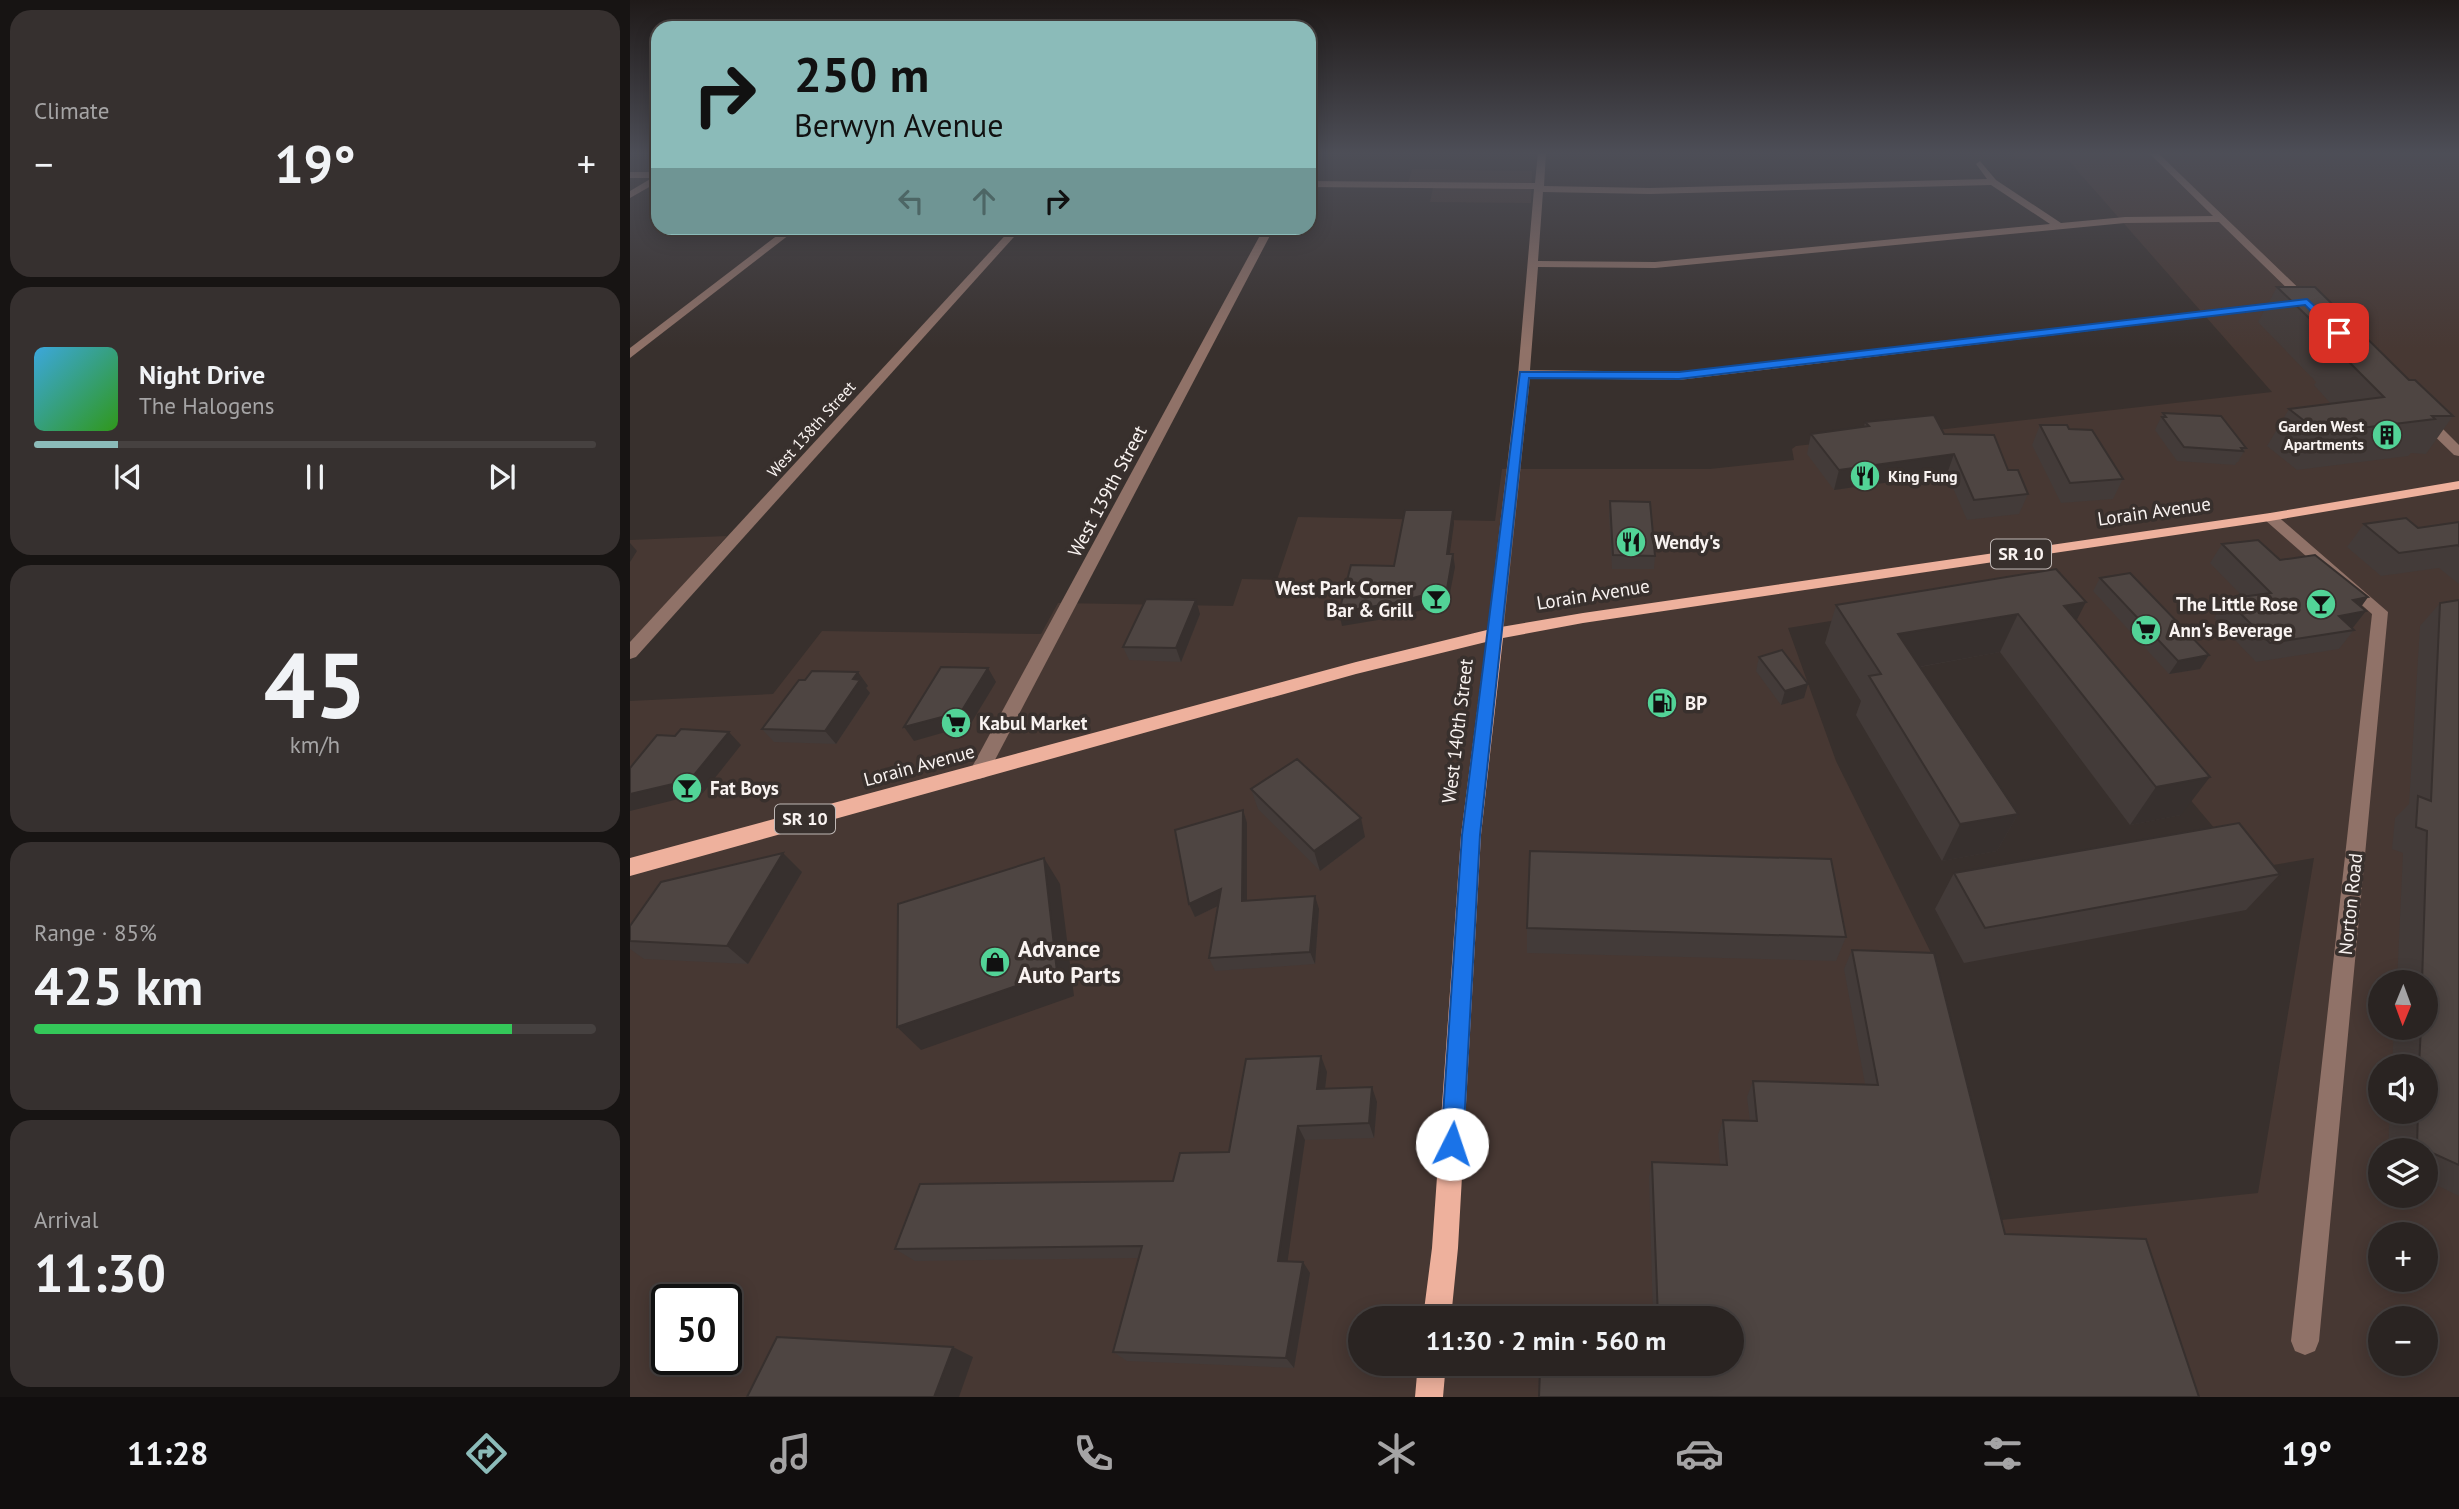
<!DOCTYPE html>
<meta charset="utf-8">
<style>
body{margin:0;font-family:"PT Sans",sans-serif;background:#36302f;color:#f1f3f6;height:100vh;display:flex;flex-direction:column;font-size:26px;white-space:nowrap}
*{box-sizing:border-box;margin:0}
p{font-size:23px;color:#a5a4a5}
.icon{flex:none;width:38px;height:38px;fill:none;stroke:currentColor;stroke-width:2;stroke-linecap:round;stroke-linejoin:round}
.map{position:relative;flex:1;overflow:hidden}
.panel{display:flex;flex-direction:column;gap:10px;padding:10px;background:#171413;width:630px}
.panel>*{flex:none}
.banner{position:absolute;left:21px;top:21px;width:665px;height:214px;border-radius:21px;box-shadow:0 4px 18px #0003,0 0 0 2px #464140;background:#8bbbb9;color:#111;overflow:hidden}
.needle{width:46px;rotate:181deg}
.controls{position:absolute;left:1738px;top:970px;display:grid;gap:14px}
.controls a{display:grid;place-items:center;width:70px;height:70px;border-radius:50%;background:#2a2422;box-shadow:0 4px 18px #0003,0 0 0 2px #464140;font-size:35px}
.speed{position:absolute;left:21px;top:1284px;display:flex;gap:14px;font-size:35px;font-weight:700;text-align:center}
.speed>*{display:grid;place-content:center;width:91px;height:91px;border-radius:50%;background:#2a2422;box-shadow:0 4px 18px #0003,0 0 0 2px #464140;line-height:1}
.speed .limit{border:4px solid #111;border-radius:10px;background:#fff;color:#111}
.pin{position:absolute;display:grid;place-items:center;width:60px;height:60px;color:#fff;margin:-30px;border-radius:14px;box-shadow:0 4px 10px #0006}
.me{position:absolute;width:77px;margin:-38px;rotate:4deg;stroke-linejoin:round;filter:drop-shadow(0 0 5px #0008)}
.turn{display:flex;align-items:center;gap:24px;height:147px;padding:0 28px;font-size:32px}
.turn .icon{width:91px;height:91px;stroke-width:2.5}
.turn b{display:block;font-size:49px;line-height:60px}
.lanes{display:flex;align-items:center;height:66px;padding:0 28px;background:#0003;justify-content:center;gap:35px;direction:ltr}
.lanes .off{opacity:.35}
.big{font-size:52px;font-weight:600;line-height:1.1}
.panel .widget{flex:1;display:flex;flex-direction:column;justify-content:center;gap:10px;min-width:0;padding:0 24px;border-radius:21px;background:#36302f}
.panel .dial{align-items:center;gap:0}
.dial b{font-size:91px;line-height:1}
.song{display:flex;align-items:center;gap:21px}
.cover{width:84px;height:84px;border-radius:10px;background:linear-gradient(135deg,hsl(200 70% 55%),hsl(110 70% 35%))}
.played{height:7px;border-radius:4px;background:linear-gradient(90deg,#8bbbb9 15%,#464140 15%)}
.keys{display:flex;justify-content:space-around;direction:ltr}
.heat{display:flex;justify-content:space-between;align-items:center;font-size:38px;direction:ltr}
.charge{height:10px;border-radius:5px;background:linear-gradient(90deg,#34c759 85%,#464140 0)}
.trip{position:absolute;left:718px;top:1306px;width:396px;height:70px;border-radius:35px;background:#2a2422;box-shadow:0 4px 18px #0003,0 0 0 2px #464140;font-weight:600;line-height:70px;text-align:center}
.tab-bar{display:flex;height:112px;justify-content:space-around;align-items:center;background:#110e0e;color:#a5a4a5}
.tab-bar .icon{width:49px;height:49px}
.tab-bar .on{color:#8bbbb9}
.tab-bar b{font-size:32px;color:#f1f3f6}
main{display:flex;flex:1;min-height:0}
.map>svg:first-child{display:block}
.built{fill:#473833;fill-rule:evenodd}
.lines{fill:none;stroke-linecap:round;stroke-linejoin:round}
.minor{fill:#907268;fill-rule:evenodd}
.major{fill:#eeb19d;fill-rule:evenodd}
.wall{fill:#433b39}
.shaded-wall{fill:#37302e}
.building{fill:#4e4542;stroke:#37302e;stroke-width:2}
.route{fill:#1a73e8;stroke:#114b97;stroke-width:2}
.labels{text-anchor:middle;stroke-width:7;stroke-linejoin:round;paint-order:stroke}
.far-poi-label{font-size:16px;font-weight:bold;fill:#f9f3f1;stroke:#38302d;text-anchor:end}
.far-street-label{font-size:16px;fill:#f9f3f1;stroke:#38302d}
.shield{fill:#38302d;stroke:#bfb8b6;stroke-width:2}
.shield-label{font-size:18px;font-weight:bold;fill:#f9f3f1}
.street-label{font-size:19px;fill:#f9f3f1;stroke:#38302d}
.poi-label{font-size:19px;font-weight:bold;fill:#f9f3f1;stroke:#38302d;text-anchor:start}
.near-poi-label{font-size:23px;font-weight:bold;fill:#f9f3f1;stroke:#38302d;text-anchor:start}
</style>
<main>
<section class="panel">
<div class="widget"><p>Climate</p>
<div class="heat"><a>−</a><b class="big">19°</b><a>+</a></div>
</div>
<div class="widget">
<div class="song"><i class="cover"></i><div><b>Night Drive</b><p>The Halogens</p></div></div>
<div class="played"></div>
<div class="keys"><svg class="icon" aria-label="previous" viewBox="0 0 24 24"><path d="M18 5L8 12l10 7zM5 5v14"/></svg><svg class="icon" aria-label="pause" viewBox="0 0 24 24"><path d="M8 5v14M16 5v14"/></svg><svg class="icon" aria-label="next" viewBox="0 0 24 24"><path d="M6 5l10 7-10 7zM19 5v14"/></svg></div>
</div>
<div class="widget dial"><b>45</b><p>km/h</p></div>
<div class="widget"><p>Range · 85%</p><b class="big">425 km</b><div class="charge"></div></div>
<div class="widget"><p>Arrival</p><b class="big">11:30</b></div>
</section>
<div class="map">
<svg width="1829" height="1397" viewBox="0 0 1829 1397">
<rect width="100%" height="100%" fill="#38302d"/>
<!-- built -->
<g class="built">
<path d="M1381,152H1829V1397H0V701L143,694L192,631L411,634L428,603L603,606L612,579L647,580L668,517L865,521L872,469H1080L1164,460L1162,449L1166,446L1642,392L1438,160L1386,159ZM1402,588L1441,659L1619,869L1684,858L1628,1193L1371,1220L1307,965L1206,761L1158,628ZM1750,982H1796V1027H1750ZM1750,1066H1796V1111H1750ZM1750,1150H1796V1195H1750ZM1750,1234H1796V1279H1750ZM37,1300H96V1360H37ZM730,1318H1101V1363H730ZM1750,1318H1796V1363H1750Z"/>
<path d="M782,169L902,171L901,203L800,202L803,188L777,187Z"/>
<path d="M97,536L0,644V540Z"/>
</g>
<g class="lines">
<!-- minor -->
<g class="minor">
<path d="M908,152H916L914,186L1020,188L1357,179L1346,164L1350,161L1366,180L1431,223L1495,217L1583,216L1518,152H1527L1683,302L1673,304L1589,222L1495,223L1025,268L908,267L900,370L1049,372L1660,301L1666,304L1660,307L1049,380L900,378L873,634L865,640L857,634L888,374L904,189L679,187V181L905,183ZM1361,185L1420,224L1025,262L908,261L913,192L1020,194Z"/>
<path d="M0,172H28V182L0,198V191L22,178H0Z"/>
<path d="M157,228H168L0,358V348Z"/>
<path d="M382,228H392L6,657L0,659V642Z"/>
<path d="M634,228H644L356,777L349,779L342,777L340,772L342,767Z"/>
<path d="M1794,414L1799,415L1829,445V456L1824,455L1789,421V415Z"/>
<path d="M1640,513L1645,514L1758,612L1689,1341L1685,1351L1675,1355L1665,1351L1661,1341L1742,614L1635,520L1633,517Z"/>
</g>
<!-- major -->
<g class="major">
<path d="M1829,481V489L1640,521L953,623L873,638L851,835L828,1248L821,1318H793L802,1248L831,835L856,642L726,674L0,876V858L726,662L865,628L953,613L1640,513Z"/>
<path d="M788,1363H816L813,1397H785Z"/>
</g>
</g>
<!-- wall -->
<g class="wall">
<path d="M1647,287L1779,380L1823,416L1796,454L1781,453L1778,456L1667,470L1637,446L1659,409L1701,404L1684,385L1686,382L1628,322Z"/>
<path d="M1533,413L1616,448L1608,462H1607L1605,465L1547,461L1525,430Z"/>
<path d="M1235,422L1314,434L1378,470L1398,494L1389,514L1337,520L1317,474L1204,490L1177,454L1181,434L1234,427Z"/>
<path d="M1410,425L1439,429L1493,479L1483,499L1431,503L1402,445Z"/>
<path d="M980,501L1025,556L1024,569H982L979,515Z"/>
<path d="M1829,522V584L1809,568L1751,576L1717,547L1734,524L1788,528Z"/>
<path d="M1592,544L1650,560L1738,597L1731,607L1736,611L1722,628L1724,630L1709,649L1626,662L1584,618L1596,599L1613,597L1580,563Z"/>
<path d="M1426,569L1446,621L1551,815L1500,825L1370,652L1290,667L1388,814L1367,851L1312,861L1226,715L1231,701L1195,643L1206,605Z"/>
<path d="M1470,578L1579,655L1570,669L1539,674L1463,591Z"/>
<path d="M1829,600V1196L1796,1180V1150H1758L1760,1111H1796V1066H1762L1764,1027H1796V982H1767L1773,853L1762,849L1765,818L1779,804L1790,626L1810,603Z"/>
<path d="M570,614L551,662L499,660L493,647Z"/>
<path d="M1129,657L1174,698L1151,705L1126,671Z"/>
<path d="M238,686L236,688L240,693L206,744L144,742L132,729Z"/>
<path d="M621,789L735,837L690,871L628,809Z"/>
<path d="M613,810L617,823V901L689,909L685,964L585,971L579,958L588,906L565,917L559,904Z"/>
<path d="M172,872L118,964L14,959L0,949V926Z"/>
<path d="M1324,873L1650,874L1616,910L1334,963L1305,909Z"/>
<path d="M897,928L1216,937L1206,961L897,953Z"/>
<path d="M1222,950L1375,1234L1569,1397L1025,1374V1363H1101V1318H1023L1019,1177L1022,1162L1090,1165L1088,1135L1093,1120L1120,1121L1117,1097L1123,1081L1235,1084L1214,969Z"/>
<path d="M697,1072L695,1089L747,1102L744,1138L675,1140L657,1261L680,1273L664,1368L497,1361L483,1352L509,1258L285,1261L265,1249L543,1181L599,1152Z"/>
</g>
<!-- shaded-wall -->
<g class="shaded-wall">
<path d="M1324,454L1317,474L1204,490L1209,470Z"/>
<path d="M823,510L824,524L818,567L817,554Z"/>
<path d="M0,543L7,551L0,562Z"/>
<path d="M823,554L825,567L818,603L766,617L712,626L709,612Z"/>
<path d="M1738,597L1726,613L1736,611L1721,630L1695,634L1723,600Z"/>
<path d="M566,600L570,614L551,662L546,648Z"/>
<path d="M1456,602L1436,641L1434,606Z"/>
<path d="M1388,614L1370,652L1255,673L1268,634Z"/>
<path d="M1579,655L1570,669L1539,674L1548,661Z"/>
<path d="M358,668L366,682L340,725L284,741L274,727Z"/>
<path d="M228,672L238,686L236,688L240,693L206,744L195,731Z"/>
<path d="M1178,684L1174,698L1151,705L1155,691Z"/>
<path d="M99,732L111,745L73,793L0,811V794Z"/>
<path d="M1580,777L1551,815L1500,825L1526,787Z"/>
<path d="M613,810L617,823V914L612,901Z"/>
<path d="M1388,814L1367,851L1312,861L1330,824Z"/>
<path d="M731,818L735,837L690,871L684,851Z"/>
<path d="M153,853L172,872L118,964L97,946Z"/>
<path d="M414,858L430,884L444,996L291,1050L267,1027Z"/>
<path d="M591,889L596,902L565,917L559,904Z"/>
<path d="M685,896L689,909L685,964L680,952Z"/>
<path d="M691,1056L697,1072L693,1105L687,1089Z"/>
<path d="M742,1087L747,1102L744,1138L739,1123Z"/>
<path d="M668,1126L675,1140L656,1272L648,1261Z"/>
<path d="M673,1262L680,1273L664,1368L656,1358Z"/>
<path d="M323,1347L343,1357L329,1397H304Z"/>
</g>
<!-- building -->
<g class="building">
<path d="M1647,287H1685L1779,380H1785L1823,416H1802L1805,419L1690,433L1659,409L1754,397L1706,349H1711Z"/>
<path d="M1533,413L1591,416L1616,448H1611L1613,451L1554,447L1532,417H1536Z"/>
<path d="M1304,415L1314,434L1364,435L1378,470H1388L1398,494L1344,500L1324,454L1209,470L1181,434L1239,426L1235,422Z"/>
<path d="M1410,425H1437L1439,429L1462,430L1493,479L1440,483Z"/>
<path d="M980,501L1020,502L1025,556L983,555Z"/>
<path d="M775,510H823L817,554H823L817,589L764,603L709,612L721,565L764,566Z"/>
<path d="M1776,518L1788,528L1829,522V546L1828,545L1769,553L1734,524Z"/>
<path d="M1628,540L1650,560L1685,555L1738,597L1723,600L1736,611L1709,616L1724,630L1640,643L1596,599L1641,593L1592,544Z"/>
<path d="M1426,569L1456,602L1434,606L1580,777L1526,787L1388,614L1268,634L1388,814L1330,824L1239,676L1251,674L1206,605Z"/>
<path d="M1500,573L1579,655L1548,661L1470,578Z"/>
<path d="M516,599L566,600L546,648L493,647Z"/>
<path d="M1829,600V1165L1787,1146L1788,1111H1796V1066H1789L1791,1027H1796V982H1792L1797,831L1786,827L1788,796L1801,801L1810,603Z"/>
<path d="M1152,650L1178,684L1155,691L1129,657Z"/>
<path d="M311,667L358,668L331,712L274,727Z"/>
<path d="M182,671L228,672L223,679L230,680L195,731L132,729L169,680H175Z"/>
<path d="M51,729L99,732L60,780L0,794V768L27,735L45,736Z"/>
<path d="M667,759L731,818L684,851L621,789Z"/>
<path d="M613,810L612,901L685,896L680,952L579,958L591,889L559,904L545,830Z"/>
<path d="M1609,823L1650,874L1355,928L1324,873Z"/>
<path d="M900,851L1201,859L1216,937L897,928Z"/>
<path d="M153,853L97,946L0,941V926L31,882Z"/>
<path d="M414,858L427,972L267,1027L268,904Z"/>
<path d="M1222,950L1304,953L1375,1234L1516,1239L1569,1397H909L910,1370L1030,1374L1029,1363H1101V1318H1028L1022,1162L1097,1165L1093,1120L1127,1121L1123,1081L1248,1085Z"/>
<path d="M691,1056L687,1089L742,1087L739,1123L668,1126L648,1261L673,1262L656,1358L483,1352L512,1246L265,1249L290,1184L543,1181L550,1153L599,1152L616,1059Z"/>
<path d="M147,1337L323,1347L304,1397H117Z"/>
</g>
<!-- sky -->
<linearGradient id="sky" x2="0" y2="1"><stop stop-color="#1f1a19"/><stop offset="0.44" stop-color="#4d4e57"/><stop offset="1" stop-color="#4d4e57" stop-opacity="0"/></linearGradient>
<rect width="1829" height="348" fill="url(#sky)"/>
<!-- route -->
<path class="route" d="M1677,299L1712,331V335H1705L1675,305L1049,379L899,378L850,835L833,1144L830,1152L822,1155L814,1152L811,1144L832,835L890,372H1049Z"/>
<!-- icons -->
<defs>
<g id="building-disc" transform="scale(1.575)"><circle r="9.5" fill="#52d397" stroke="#38302d"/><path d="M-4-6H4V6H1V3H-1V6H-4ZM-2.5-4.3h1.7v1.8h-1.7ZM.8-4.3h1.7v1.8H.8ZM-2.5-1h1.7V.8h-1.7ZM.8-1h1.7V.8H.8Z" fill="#111"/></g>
<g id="restaurant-disc" transform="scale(1.575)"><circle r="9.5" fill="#52d397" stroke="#38302d"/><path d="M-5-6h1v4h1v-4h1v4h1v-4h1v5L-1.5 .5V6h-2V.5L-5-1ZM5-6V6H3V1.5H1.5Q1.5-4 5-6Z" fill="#111"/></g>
<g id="bar-disc" transform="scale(1.575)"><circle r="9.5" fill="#52d397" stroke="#38302d"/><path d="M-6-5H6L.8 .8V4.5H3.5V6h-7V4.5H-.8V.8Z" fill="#111"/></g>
<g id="supermarket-disc" transform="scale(1.575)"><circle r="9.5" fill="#52d397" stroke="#38302d"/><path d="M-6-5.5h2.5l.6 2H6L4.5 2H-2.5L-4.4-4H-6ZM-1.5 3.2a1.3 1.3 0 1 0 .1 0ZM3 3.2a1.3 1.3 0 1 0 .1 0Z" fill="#111"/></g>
<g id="fuel-disc" transform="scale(1.575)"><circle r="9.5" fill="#52d397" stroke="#38302d"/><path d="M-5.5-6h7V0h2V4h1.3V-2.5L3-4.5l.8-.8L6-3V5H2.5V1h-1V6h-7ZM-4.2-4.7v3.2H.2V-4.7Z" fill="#111"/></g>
<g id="shop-disc" transform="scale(1.575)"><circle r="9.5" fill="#52d397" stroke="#38302d"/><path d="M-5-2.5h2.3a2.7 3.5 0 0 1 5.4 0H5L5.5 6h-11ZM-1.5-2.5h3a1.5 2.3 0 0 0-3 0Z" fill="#111"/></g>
</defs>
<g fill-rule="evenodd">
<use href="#building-disc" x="1757" y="435"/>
<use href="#restaurant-disc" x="1235" y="476"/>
<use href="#restaurant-disc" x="1001" y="542"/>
<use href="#bar-disc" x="806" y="599"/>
<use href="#bar-disc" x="1691" y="604"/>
<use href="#supermarket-disc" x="1516" y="630"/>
<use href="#fuel-disc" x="1032" y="703"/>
<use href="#supermarket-disc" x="326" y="723"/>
<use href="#bar-disc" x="57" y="788"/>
<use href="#shop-disc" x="365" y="962"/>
</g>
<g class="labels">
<!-- far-poi labels -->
<g class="far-poi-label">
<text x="1734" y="432">Garden West<tspan x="1734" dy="18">Apartments</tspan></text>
<text x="1258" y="482" text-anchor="start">King Fung</text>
</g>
<!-- far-street labels -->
<g class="far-street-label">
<text transform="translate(181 429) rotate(-48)" y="6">West 138th Street</text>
</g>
<!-- shield labels -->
<g class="shield">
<rect x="1361" y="539.5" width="60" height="29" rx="5"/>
<rect x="145" y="804.5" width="60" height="29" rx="5"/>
</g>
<g class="shield-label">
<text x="1391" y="560">SR 10</text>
<text x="175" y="825">SR 10</text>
</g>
<!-- street labels -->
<g class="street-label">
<text transform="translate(477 491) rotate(-62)" y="7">West 139th Street</text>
<text transform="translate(1524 511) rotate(-8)" y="7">Lorain Avenue</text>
<text transform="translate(963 594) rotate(-9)" y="7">Lorain Avenue</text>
<text transform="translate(827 731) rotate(-83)" y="7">West 140th Street</text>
<text transform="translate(289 765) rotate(-15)" y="7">Lorain Avenue</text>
<text transform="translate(1720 904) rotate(-84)" y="7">Norton Road</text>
</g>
<!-- poi labels -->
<g class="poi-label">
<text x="1024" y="549">Wendy's</text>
<text x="783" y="595" text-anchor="end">West Park Corner<tspan x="783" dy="22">Bar &amp; Grill</tspan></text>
<text x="1668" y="611" text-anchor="end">The Little Rose</text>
<text x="1539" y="637">Ann's Beverage</text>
<text x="1055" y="710">BP</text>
<text x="349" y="730">Kabul Market</text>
<text x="80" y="795">Fat Boys</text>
</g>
<!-- near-poi labels -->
<g class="near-poi-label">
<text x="388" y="957">Advance<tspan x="388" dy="26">Auto Parts</tspan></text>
</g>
</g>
</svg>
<div class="controls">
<a><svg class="needle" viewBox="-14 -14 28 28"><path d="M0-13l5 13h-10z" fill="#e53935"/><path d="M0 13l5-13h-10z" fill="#a5a4a5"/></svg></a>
<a><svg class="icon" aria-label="sound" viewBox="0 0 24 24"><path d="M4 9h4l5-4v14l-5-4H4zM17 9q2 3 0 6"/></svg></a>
<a><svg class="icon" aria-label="layers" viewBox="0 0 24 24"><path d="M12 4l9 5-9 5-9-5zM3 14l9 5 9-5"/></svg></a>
<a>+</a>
<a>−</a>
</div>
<div class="speed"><div class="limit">50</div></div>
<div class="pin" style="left:1709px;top:333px;background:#d93025"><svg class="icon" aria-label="arrive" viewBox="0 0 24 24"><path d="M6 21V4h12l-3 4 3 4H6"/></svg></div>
<svg class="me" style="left:822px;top:1144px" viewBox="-20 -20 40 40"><circle r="19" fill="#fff"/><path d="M0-13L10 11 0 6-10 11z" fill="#1a73e8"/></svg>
<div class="trip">11:30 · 2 min · 560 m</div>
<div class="banner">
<div class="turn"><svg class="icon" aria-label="right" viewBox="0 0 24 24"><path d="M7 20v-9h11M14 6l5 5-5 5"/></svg><div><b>250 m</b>Berwyn Avenue</div></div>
<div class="lanes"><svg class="icon off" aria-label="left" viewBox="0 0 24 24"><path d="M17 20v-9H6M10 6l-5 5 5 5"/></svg><svg class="icon off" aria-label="ahead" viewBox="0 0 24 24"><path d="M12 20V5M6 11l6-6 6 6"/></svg><svg class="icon" aria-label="right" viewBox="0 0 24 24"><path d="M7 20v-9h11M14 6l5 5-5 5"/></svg></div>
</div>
</div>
</main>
<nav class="tab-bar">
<b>11:28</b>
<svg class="icon on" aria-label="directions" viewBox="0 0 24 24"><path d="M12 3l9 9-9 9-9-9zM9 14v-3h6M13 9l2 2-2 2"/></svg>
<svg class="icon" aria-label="music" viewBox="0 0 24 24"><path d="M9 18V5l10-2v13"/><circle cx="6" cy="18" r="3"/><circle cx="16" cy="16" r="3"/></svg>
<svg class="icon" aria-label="phone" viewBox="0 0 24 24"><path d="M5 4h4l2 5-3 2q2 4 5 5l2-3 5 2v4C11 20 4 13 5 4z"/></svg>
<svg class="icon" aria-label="climate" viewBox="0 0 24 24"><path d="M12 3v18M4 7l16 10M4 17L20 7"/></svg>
<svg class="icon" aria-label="car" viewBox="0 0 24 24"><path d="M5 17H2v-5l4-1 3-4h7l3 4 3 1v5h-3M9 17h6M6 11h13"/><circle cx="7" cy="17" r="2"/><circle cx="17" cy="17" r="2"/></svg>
<svg class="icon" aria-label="filters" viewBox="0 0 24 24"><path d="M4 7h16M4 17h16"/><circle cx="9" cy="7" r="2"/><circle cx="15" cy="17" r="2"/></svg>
<b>19°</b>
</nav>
